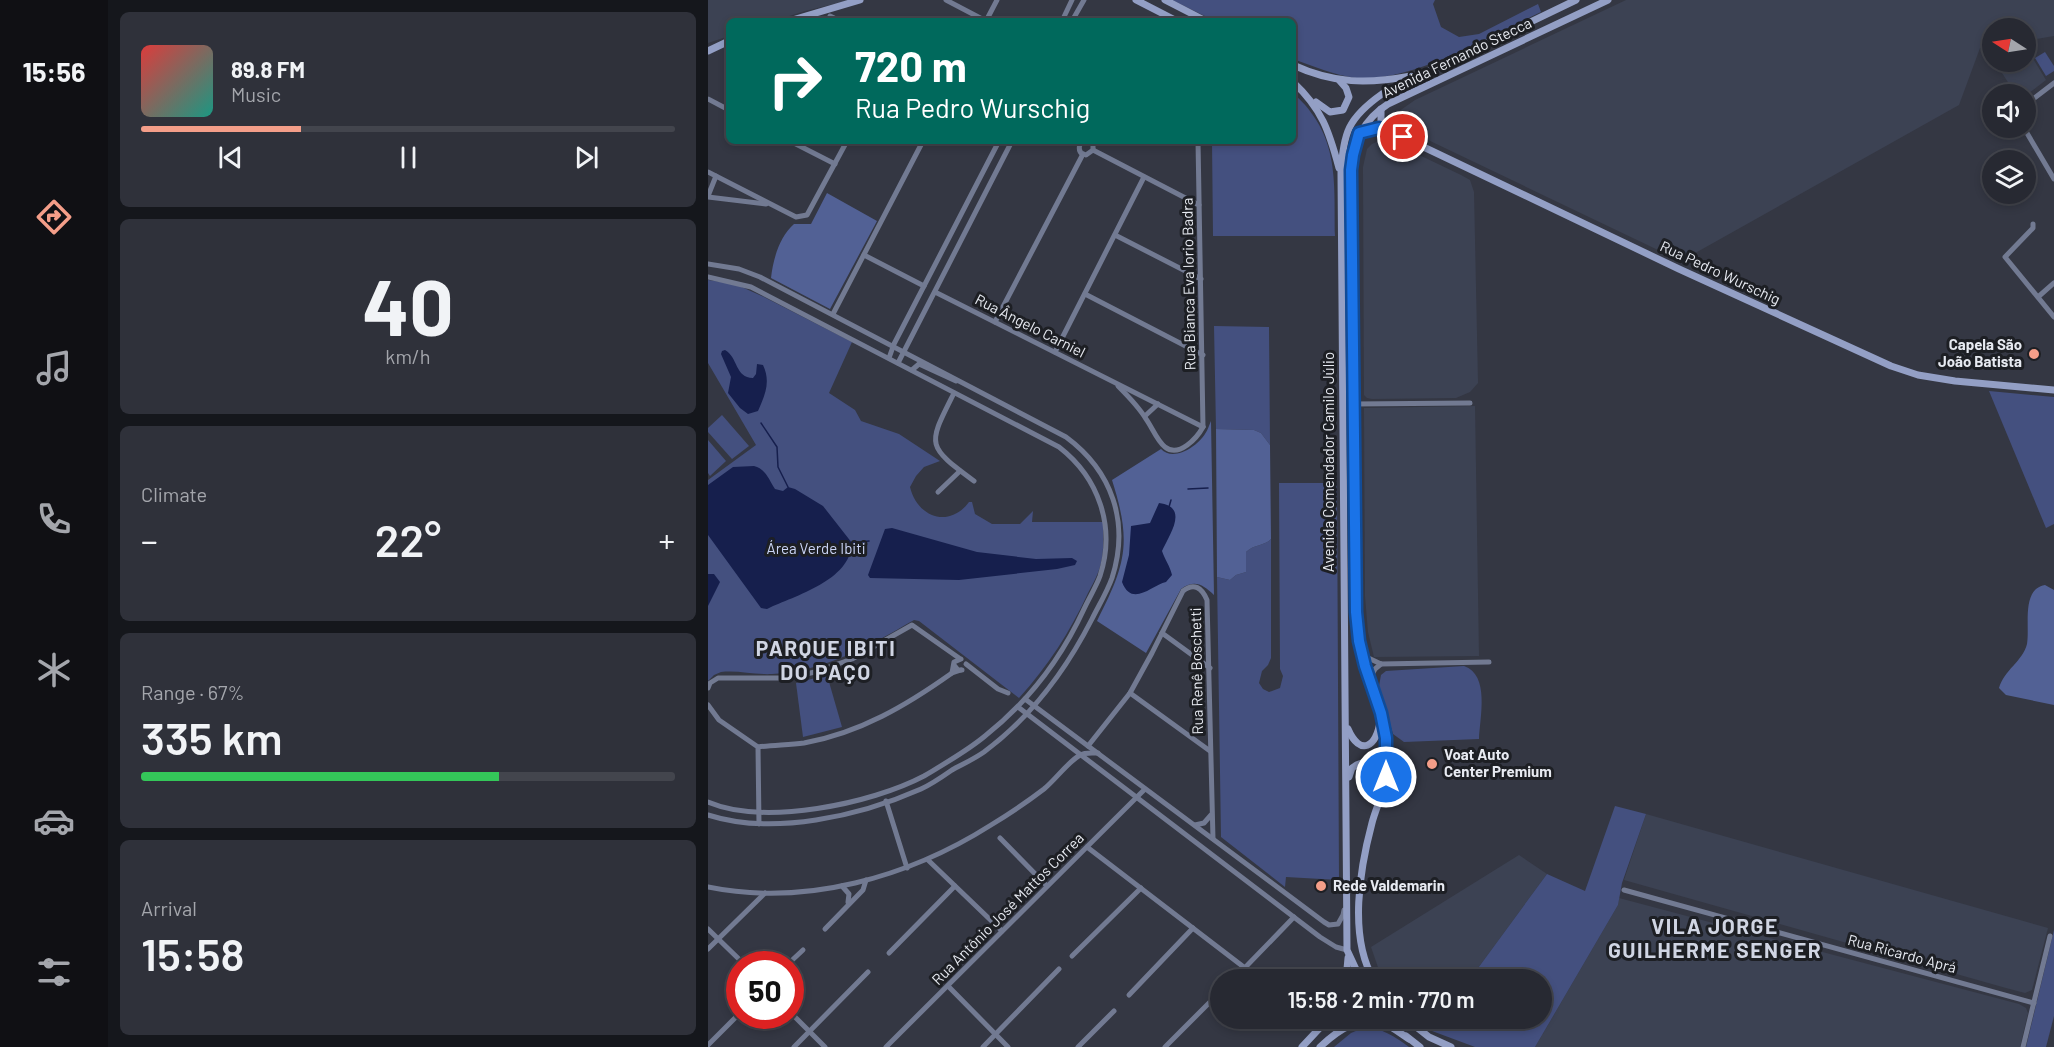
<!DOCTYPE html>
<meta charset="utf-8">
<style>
body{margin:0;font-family:Barlow,sans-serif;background:#2f313a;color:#f1f3f6;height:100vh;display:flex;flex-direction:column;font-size:22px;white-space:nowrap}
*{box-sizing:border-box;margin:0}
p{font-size:20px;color:#a4a6ac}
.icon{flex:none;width:33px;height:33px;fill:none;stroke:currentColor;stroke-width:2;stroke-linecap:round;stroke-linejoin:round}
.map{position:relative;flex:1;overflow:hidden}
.details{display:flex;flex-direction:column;gap:12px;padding:12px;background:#15171c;width:600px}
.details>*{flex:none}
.hud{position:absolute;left:18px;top:18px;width:570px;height:126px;border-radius:9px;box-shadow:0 3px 9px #0003,0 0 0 2px #43454d;background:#00695c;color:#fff;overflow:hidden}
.needle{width:39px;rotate:282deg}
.controls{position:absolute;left:1274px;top:18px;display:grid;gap:12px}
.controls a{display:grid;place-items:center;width:54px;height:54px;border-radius:50%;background:#272932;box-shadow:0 3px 9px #0003,0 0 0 2px #43454d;font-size:30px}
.speed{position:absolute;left:18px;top:951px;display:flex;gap:12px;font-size:30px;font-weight:700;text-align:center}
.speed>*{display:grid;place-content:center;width:78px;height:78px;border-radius:50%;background:#272932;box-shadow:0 3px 9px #0003,0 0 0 2px #43454d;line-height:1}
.speed .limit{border:9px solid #d22;background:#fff;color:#111}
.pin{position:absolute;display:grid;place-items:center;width:51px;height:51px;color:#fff;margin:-26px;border:3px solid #fff;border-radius:50%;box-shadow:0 2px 6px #0007}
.me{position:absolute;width:66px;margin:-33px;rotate:0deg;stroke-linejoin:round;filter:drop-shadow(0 0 4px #0008)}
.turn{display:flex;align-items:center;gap:21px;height:126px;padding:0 30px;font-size:27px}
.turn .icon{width:78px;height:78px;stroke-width:2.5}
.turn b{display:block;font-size:42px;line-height:51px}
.big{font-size:45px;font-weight:600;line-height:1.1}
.details .widget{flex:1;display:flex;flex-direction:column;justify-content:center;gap:9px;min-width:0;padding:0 21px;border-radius:9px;background:#2f313a}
.details .dial{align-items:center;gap:0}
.dial b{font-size:78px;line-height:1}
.song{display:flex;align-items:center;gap:18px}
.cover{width:72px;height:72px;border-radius:9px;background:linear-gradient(135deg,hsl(0 70% 55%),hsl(170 70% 35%))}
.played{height:6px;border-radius:3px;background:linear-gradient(90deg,#f49e89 30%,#43454d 30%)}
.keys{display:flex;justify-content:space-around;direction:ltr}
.heat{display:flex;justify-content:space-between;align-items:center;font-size:33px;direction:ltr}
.charge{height:9px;border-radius:4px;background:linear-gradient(90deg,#34c759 67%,#43454d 0)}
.trip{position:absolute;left:502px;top:969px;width:342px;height:60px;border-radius:30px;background:#272932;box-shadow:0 3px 9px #0003,0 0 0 2px #43454d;font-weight:600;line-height:60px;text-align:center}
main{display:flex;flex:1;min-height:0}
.tab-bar{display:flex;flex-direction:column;width:108px;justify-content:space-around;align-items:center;background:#101014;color:#a4a6ac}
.tab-bar .icon{width:42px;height:42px}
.tab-bar .selected{color:#f49e89}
.tab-bar b{font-size:27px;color:#f1f3f6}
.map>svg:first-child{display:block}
.built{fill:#3c4253}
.green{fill:#44507f}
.forest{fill:#526195}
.water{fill:#161f4d}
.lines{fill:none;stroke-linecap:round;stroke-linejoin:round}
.stream{stroke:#161f4d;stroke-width:1.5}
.street{stroke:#727a92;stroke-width:5}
.secondary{stroke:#939fc5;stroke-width:7}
.route-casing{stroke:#114b97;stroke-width:15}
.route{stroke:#1a73e8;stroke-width:10}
.poi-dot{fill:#f49e89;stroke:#1d1f24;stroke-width:2}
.labels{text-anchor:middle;stroke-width:6;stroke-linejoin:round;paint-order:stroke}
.street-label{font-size:15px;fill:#e7eaf1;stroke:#1d1f24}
.poi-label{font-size:15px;font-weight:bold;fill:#e7eaf1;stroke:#1d1f24;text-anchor:start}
.park-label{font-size:15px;fill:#cbd5f6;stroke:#1d1f24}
.district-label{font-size:21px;font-weight:bold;letter-spacing:1.5px;fill:#d0d5e3;stroke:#1d1f24}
</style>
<main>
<nav class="tab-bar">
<b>15:56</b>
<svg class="icon selected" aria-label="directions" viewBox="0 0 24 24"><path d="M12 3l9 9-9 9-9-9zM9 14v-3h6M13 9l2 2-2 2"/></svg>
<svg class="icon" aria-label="music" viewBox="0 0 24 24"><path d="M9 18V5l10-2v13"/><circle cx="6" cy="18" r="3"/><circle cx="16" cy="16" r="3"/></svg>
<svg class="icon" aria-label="phone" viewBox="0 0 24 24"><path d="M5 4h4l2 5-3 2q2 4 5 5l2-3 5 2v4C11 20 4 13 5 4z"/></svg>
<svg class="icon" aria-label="climate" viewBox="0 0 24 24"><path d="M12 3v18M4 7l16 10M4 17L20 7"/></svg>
<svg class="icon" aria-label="car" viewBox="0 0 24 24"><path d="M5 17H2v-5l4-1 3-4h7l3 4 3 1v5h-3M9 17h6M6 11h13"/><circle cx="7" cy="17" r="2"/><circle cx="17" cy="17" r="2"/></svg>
<svg class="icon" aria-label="filters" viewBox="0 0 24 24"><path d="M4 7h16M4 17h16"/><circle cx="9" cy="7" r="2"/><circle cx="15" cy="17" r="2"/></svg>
</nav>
<section class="details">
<div class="widget">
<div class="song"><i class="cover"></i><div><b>89.8 FM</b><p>Music</p></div></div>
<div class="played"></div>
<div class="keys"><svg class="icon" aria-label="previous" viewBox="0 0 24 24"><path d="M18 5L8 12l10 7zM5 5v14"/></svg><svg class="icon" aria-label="pause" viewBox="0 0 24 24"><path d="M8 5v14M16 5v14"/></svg><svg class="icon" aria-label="next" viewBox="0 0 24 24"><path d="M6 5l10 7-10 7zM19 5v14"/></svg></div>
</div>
<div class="widget dial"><b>40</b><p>km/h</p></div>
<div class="widget"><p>Climate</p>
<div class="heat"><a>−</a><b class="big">22°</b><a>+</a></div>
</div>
<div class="widget"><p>Range · 67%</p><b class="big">335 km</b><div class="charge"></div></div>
<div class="widget"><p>Arrival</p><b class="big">15:58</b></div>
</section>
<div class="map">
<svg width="1346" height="1047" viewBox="0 0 1346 1047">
<rect width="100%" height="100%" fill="#343743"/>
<!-- built -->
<g class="built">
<path d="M0,0H143L97,11L66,21H21V36L0,43Z"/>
<path d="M918,0H1346V36L1317,41V28H1284V57L1278,47L1272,48L1251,105L973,261L695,128L687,121V114L707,100Z"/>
<path d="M1318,47L1338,80L1317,96V94H1309L1305,90L1287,62H1317Z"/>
<path d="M673,140L682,141L753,175L762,180L766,192L770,383L762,392L748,398L664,399L659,398L656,395L655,167L659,149L664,144Z"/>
<path d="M767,406L771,656L666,657L660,632L657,596L656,408Z"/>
<path d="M938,814L1340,928L1324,990L1317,993L1298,988L916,880Z"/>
<path d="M811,855L839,874L762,979H674L663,947Z"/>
<path d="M911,898L1311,1004L1318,1008L1320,1013L1312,1047H827L910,905Z"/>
<path d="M704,1019H733L724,1031L709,1023Z"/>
</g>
<!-- green -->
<g class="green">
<path d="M464,0H727L725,4L733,27L751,37L771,34L830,4L833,12C781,36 704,83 647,78C626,75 605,66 585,59V21H507Z"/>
<path d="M1337,52L1346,66V71L1338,76L1327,58Z"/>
<path d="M585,93C632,135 626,179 627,236H505L504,141H585Z"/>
<path d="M0,280L27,284L56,297L144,342L121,393L147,410L153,421L191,434L232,461L216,467L208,476L202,487C209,517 241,529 261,502H264L267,514L284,524H312L325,511L324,522H395C395,535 396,545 394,558C392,571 386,582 380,593C362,632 340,666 311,698L211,621L206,620C161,646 117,671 64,674C47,675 30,670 13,672L6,675L0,681V480L48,445L0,363Z"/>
<path d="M506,326L561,327L562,445L553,433L546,430L508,429Z"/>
<path d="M1281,391L1346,397V524L1338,528Z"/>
<path d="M14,415L41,446L24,459L0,432V428Z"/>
<path d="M0,440L18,461L2,476L0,473Z"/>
<path d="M571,483H629L631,880L578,877L577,887L513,837L509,577L522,580L528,575L538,572V552C546,544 557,546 563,539V658L560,665L554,671L551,683L555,689L561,692L572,688L575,676L572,669Z"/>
<path d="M756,666C782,675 772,717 771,739L696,742L685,734L671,686L673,675L678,671Z"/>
<path d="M119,675L134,727L95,737L88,683Z"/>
<path d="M907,806L938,814L914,883L910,905L827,1047H767L724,1031L733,1019L834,1018V980L762,979L839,874L877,891Z"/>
<path d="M1346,930V1016L1338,1047H1318Z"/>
<path d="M655,1028C675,1028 686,1036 701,1047H626L643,1033Z"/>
</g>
<!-- forest -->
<g class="forest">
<path d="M119,193L169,221L122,309L63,278C65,260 71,237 86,224H103Z"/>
<path d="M503,421L506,595C495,585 487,579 473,589L438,653L389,621C418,564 424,543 404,480L453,449C465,462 489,447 497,434C500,430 501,425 503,421Z"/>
<path d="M508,429L546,430L553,433L562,445L563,539C557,546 546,544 538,552V572L528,575L522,580L509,577Z"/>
<path d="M1337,585L1346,590V705L1298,695L1291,688C1296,670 1315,661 1319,644C1322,626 1313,589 1337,585Z"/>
</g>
<!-- water -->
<g class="water">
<path d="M17,350C30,357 27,378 45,378L48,374L49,364L55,365C63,382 57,395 50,411L40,414L32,408L20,393L23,377L13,354L14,351Z"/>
<path d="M46,466C58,469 61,480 67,489L75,491L80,487L87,489L115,506L144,543C142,581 88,595 59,609L53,608L0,535V485L25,467Z"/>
<path d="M451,503C482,507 461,535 454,551C457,560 462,566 464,575L458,582C444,585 424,608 414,582L421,555L423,526L442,523Z"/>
<path d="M184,528L269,552L328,559L364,558L369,561L367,565L349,569L251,580L162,578L160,575L177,529Z"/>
<path d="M0,574H6L12,582L0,606Z"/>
</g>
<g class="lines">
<!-- stream -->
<g class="stream">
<path d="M53,423L69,447L70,467L80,487"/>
<path d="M480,489L500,488"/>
<path d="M461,507L463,500"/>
<path d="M144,543L161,541"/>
</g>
<!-- street -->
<g class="street">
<path d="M238,0L278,21L289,0"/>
<path d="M122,16L132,21"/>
<path d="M354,21L364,0"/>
<path d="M364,21L376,0"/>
<path d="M0,99L21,110"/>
<path d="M1317,107L1320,103L1346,83"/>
<path d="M1316,128L1346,179"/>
<path d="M82,141L127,164"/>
<path d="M375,141C371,144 370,149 373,153L378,155L385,150V145L381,141"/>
<path d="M490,141L495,427"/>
<path d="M385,150L491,205"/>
<path d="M0,172L88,217L99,215L139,141"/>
<path d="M0,196L8,176"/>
<path d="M0,197L58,204"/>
<path d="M1325,224V228L1297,257L1346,317"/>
<path d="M407,235L493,279"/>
<path d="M156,255L216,286"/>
<path d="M0,264L31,269L52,277L358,437C404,471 422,522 404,578C399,592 391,605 384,619C358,670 322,718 276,752C266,759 255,764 244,770C234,777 224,784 213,789C152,816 65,836 0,815"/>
<path d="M0,277L43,287L351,447C391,478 408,527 392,576C388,587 381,598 376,609C353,659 320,702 277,736C259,751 236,764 216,776C163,804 56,826 0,802"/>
<path d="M227,292L495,427"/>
<path d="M377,294L495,355"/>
<path d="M1330,297L1346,283"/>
<path d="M125,314L215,141"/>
<path d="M287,322L375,154"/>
<path d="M347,352L436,177"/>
<path d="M181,358L186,344L291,141"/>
<path d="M190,363L304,141"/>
<path d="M204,370L211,364L248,381"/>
<path d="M410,386C420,396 431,407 438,419C444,427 449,441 457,447C471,458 489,438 495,427"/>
<path d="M246,393C220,445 217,445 266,481"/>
<path d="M646,404L762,403"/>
<path d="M437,416L450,404"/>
<path d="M230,492L252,471"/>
<path d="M454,633L502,668"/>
<path d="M654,655L673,664L781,662"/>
<path d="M258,664L290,689L300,693"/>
<path d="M246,665L250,670H254"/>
<path d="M244,673L246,662L253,659"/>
<path d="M661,680L667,669L673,664"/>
<path d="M0,688L2,683L10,678H80L107,672L144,659L204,625L251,658"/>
<path d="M422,693L502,751"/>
<path d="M317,699L616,922L621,925L630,924L635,915L636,910"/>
<path d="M0,705L11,720L50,747L51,824"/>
<path d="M310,707L612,937L628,947L639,950"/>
<path d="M380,746L422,693L444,653L475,591C486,582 494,588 499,600L505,839"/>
<path d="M50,747C65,745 81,745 96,743C152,733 199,705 244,673L253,670"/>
<path d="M178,801L199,868"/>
<path d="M487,825L496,823L503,815"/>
<path d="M292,838L339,886"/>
<path d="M379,847L537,968"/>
<path d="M220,860L294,931"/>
<path d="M134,886L141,894L140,902"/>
<path d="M0,887C97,907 201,877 283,825C301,814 319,802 336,789C348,779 359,763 372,755C377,752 385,753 390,753"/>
<path d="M916,890L1326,1003"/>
<path d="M0,929L36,964"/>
<path d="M117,929L155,890L158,880"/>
<path d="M0,949L57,893"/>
<path d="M181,953L247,886"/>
<path d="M364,956L433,888"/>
<path d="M80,964L95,950"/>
<path d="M525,980L586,917"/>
<path d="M240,986L300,1047"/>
<path d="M421,995L485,928"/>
<path d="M82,1012L117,1047"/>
<path d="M0,1045L32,1013"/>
<path d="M86,1047L160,972"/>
<path d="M178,1047L437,789"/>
<path d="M275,1047L351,969"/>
<path d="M370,1047L406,1011"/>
<path d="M457,1047L513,991"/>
<path d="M1315,1047L1342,936"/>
</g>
<!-- secondary -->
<g class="secondary">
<path d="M428,0L469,21"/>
<path d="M457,0L498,21"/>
<path d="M81,21L152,0"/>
<path d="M0,51L21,41"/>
<path d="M585,65C626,84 660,84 703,76"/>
<path d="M585,82C614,109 621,131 631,168"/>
<path d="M608,102L622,112L635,110L641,97L638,88L631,80"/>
<path d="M673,109V122L681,130"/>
<path d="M651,133L667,127L682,131L971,269L1183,366L1210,375L1247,381L1346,390"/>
<path d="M640,729C652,757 669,747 672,721"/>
<path d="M641,777L644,768C654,761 660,761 669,769L674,788"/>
<path d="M638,980L640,958"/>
<path d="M653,980L639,950L633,173C635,133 640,118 674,94L868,0"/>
<path d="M666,980C640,937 652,868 664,823C668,807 677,791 678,774C681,735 668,703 657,667C652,649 650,631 648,612L643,170C646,141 655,120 680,104L900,0"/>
<path d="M690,1018L700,1027"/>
<path d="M697,1018L721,1037L743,1047"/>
<path d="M698,1036L712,1047"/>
<path d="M594,1047L621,1018"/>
<path d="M612,1047C630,1030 651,1015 676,1024C685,1027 693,1034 701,1039"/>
</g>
</g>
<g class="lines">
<!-- route casing -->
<g class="route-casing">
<path id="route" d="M678,777V738L673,713L657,666L651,641L648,612L643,170L645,155L651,133L671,128L695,137"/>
</g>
<!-- route -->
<use href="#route" class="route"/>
</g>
<!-- markers -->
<g class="poi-dot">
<circle cx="1326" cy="354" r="6"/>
<circle cx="724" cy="764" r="6"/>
<circle cx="613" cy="886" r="6"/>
</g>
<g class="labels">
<!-- street labels -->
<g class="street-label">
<text transform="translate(749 58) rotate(-26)" y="5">Avenida Fernando Stecca</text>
<text transform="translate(1012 273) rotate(25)" y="5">Rua Pedro Wurschig</text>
<text transform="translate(481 284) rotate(-91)" y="5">Rua Bianca Eva Iorio Badra</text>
<text transform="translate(322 326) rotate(27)" y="5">Rua Ângelo Carniel</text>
<text transform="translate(621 462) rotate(-90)" y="5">Avenida Comendador Camilo Júlio</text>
<text transform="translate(489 671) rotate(-91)" y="5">Rua Renê Boschetti</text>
<text transform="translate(300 909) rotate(-45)" y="5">Rua Antônio José Mattos Correa</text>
<text transform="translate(1194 954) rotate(15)" y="5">Rua Ricardo Aprá</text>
</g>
<!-- poi labels -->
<g class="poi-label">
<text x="1314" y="350" text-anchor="end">Capela São<tspan x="1314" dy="17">João Batista</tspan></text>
<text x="736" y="760">Voat Auto<tspan x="736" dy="17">Center Premium</tspan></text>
<text x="625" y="891">Rede Valdemarin</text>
</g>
<!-- park labels -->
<g class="park-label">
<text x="108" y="554">Área Verde Ibiti</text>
</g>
<!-- district labels -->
<g class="district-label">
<text x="118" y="656">PARQUE IBITI<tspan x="118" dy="24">DO PAÇO</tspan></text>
<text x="1007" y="934">VILA JORGE<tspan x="1007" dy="24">GUILHERME SENGER</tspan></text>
</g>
</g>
</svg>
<div class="controls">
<a><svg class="needle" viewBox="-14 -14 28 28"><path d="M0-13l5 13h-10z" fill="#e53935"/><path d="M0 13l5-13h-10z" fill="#a4a6ac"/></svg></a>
<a><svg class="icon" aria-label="sound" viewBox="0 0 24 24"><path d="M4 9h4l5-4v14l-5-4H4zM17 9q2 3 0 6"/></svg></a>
<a><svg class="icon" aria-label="layers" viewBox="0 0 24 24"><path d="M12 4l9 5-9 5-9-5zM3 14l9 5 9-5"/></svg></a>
</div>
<div class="speed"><div class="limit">50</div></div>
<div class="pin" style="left:695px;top:137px;background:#d93025"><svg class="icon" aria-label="arrive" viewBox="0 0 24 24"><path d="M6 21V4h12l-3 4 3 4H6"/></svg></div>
<svg class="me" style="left:678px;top:777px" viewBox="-20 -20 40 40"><circle r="17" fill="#1a73e8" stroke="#fff" stroke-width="3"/><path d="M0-11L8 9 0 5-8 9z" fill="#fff"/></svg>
<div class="trip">15:58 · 2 min · 770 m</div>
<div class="hud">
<div class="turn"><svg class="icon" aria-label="right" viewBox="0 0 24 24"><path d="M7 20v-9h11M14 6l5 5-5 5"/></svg><div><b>720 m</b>Rua Pedro Wurschig</div></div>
</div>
</div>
</main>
